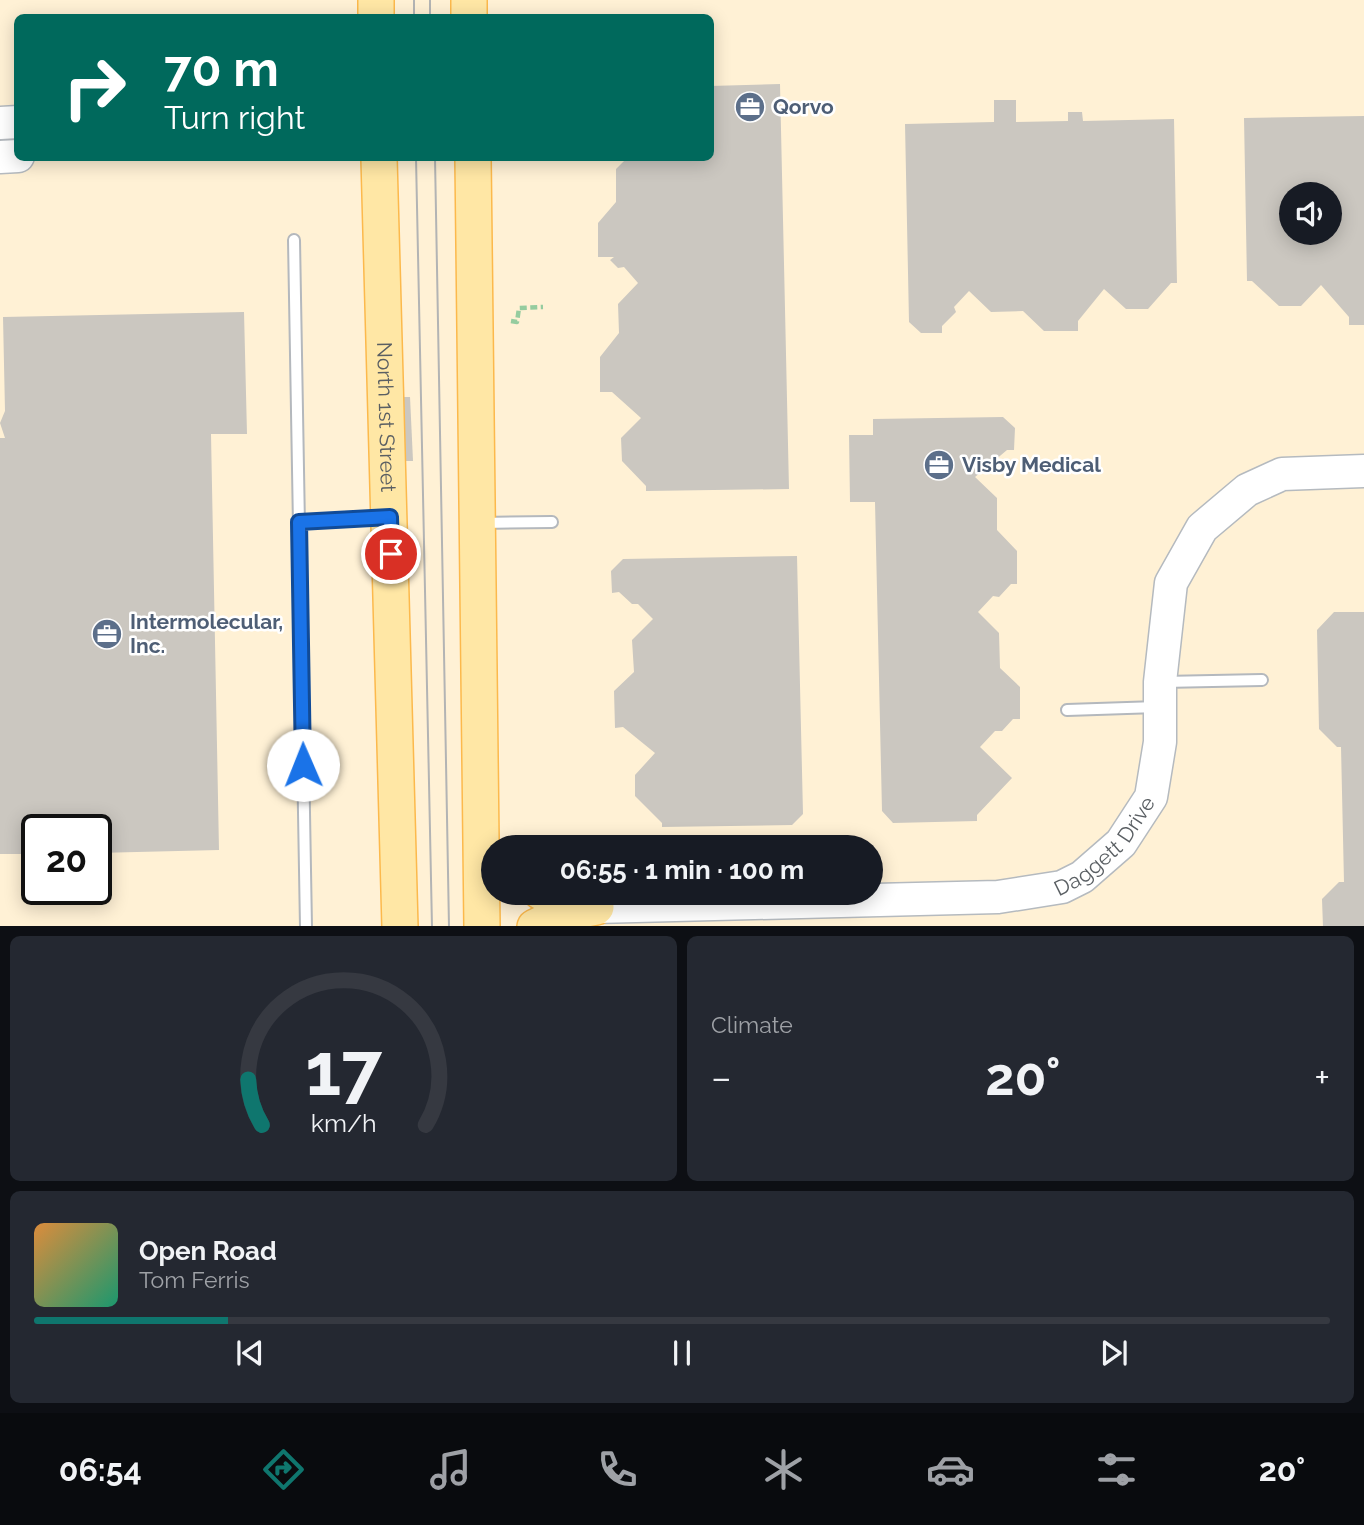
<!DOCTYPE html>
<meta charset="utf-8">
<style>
body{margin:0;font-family:Raleway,sans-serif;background:#242831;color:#f1f3f6;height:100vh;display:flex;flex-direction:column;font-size:26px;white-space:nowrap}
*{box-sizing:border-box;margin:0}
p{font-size:23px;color:#9ea1a6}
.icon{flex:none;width:38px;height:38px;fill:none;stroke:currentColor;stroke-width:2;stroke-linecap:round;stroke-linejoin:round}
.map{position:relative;height:926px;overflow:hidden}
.side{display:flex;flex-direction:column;gap:10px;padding:10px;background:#0d0f14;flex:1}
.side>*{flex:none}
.banner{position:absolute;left:14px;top:14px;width:700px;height:147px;border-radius:10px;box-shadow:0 4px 18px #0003;background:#00695c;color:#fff;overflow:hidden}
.tools{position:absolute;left:1279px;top:182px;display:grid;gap:14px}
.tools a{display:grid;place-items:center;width:63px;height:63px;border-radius:50%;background:#171b24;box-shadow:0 4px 18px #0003;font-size:35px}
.speed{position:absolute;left:21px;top:814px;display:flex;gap:14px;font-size:35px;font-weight:700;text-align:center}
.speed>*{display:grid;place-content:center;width:91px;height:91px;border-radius:50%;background:#171b24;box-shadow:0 4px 18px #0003;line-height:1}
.speed .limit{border:4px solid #111;border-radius:10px;background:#fff;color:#111}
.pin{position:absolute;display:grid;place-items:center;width:60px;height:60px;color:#fff;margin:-30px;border:4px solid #fff;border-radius:50%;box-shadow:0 2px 7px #0007}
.me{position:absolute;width:77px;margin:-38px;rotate:359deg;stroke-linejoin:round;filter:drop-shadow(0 0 5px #0008)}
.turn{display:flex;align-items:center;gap:24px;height:147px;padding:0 35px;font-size:32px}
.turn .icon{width:91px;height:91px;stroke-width:2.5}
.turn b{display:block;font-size:49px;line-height:60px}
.big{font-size:52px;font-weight:700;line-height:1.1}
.side .card{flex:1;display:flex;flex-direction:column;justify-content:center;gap:10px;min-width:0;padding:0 24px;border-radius:10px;background:#242831}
.side .dial{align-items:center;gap:0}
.dial svg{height:182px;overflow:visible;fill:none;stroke:#363941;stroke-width:7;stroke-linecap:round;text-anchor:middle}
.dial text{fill:#f1f3f6;stroke:none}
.song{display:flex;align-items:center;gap:21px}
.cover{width:84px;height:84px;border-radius:10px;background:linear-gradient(135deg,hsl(30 70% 55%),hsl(160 70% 35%))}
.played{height:7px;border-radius:4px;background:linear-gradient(90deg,#0f766e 15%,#363941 15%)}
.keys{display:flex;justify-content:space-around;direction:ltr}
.heat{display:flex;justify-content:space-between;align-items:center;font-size:38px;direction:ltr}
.side .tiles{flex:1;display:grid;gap:10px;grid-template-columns:1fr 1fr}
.card:last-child{grid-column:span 2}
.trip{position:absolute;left:481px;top:835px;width:402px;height:70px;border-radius:35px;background:#171b24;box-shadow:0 4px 18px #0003;font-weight:700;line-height:70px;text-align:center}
.dock{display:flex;height:112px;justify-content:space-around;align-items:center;background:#090b0e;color:#9ea1a6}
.dock .icon{width:49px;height:49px}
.dock .active{color:#0f766e}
.dock b{font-size:32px;color:#f1f3f6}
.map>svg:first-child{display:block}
.commercial{fill:#fff1d5;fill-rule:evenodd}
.building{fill:#cbc7c0;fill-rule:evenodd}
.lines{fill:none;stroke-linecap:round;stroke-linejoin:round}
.lane-casing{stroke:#b4b8bd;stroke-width:14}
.secondary-casing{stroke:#b5babf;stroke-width:35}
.primary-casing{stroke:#fcb94c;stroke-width:38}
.path{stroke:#95cc9f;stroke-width:4.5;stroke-dasharray:7 3.5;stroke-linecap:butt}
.lane{stroke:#fff;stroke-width:10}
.secondary{stroke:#fff;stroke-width:32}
.primary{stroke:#ffe7a5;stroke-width:35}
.tram{stroke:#b3b4b4;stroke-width:2}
.route-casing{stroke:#114b97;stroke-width:18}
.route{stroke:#1a73e8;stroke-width:12}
.labels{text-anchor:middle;stroke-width:5;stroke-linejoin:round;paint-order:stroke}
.service-label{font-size:21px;font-weight:bold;fill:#4e5e75;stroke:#fff;text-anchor:start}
.street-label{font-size:21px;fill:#5a5f63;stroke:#fff}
</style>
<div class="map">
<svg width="1364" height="927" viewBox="0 0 1364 927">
<rect width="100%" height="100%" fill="#eeeae1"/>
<!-- commercial -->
<path class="commercial" d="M0,0H1364V926L0,927ZM18,18H710V158H18ZM1292,194H1330V233H1292ZM37,830H96V889H37ZM494,847H872V892H494Z"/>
<!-- building -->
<g class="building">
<path d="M780,84L789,489L646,491V486L622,461L621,438L641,418L612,392H600V357L619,333L618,304L638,283L624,267L618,268L610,260L614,257H598V223L616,202V169L627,158H710V86Z"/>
<path d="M994,100H1016V122L1068,121V112H1082L1083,121L1174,119L1177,283H1171L1148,309H1126L1104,289L1078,321V331H1044L1023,311L991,312L969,291L954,307L956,312L942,326V333H921L909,322L905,124L994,122Z"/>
<path d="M1364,116V325H1349V317L1321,285L1301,306H1279L1252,281H1247L1244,118ZM1292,194H1330V233H1292Z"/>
<path d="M244,312L247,434H211L219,850L96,853V830H37V854H0V438H5L0,423L5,411L3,317Z"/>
<path d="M401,397H410L413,461H403Z"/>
<path d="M1003,417L1015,428L1014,450H1007L975,477L997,498V530L1017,551V584H1011L999,597L993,596L978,612L999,633L1000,668L1020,687V719H1013L1002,731H995L980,747L1012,778L977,815V821L893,823L882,811L875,502H850L849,435H873V419Z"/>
<path d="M797,556L803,814L792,825L662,827V823L635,796V775L655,753L623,727L615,728L614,691L634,672L632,640L653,619L638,604H632L619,592L612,593L611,571L623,559Z"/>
<path d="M1334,612H1364V927H1323L1322,899L1339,882H1344L1341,747H1337L1319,729L1317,630Z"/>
</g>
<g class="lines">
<!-- lane casing -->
<g class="lane-casing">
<g id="lane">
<path d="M294,240L306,927"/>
<path d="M299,522L383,517"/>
<path d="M481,523L552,522"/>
<path d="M1163,682L1262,680"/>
<path d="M1067,710L1157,707"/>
</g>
</g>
<!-- secondary casing -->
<g class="secondary-casing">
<g id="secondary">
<path d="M0,123L18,122"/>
<path d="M0,157L18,156"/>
<path id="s1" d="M596,907L998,897L1062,887L1082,877L1121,843L1151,797L1160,742V682L1171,583L1202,528L1247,490L1282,474L1364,471"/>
</g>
</g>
<!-- primary casing -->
<g class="primary-casing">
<g id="primary">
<path d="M376,0V18"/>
<path d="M469,0V18"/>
<path id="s2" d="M379,158L400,927"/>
<path d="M473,158L482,927"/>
<path d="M541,892L593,906"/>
<path d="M535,927L562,914L596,907"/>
</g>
</g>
<!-- path -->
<path class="path" d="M511,321L517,322L519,308L543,307"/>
<!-- lane -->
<use href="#lane" class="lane"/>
<!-- secondary -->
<use href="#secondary" class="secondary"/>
<!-- primary -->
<use href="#primary" class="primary"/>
<!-- tram -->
<g class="tram">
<path d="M414,0V18"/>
<path d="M430,0V18"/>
<path d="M416,158L432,927"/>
<path d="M435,158L449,927"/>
</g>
</g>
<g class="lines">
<!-- route casing -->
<g class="route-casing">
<path id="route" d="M303,765L299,522L390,517L391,554"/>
</g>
<!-- route -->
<use href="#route" class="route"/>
</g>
<!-- icons -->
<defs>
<g id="office-disc" transform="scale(1.575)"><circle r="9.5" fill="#5c6f8a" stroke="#fff"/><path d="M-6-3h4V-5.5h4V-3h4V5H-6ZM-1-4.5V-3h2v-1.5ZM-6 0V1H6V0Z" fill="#fff"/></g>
</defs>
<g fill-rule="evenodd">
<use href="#office-disc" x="750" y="107"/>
<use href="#office-disc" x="939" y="465"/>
<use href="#office-disc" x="107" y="634"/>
</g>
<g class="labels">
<!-- service labels -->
<g class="service-label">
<text x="773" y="114">Qorvo</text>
<text x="962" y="472">Visby Medical</text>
<text x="130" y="629">Intermolecular,<tspan x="130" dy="24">Inc.</tspan></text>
</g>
<!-- street labels -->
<g class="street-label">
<text dy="7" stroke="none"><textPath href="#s2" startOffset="259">North 1st Street</textPath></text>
<text dy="7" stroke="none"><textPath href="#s1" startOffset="527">Daggett Drive</textPath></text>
</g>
</g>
</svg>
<div class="tools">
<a><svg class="icon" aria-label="sound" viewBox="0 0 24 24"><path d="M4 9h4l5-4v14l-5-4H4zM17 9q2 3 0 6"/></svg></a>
</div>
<div class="speed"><div class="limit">20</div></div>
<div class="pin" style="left:391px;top:554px;background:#d93025"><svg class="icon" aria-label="arrive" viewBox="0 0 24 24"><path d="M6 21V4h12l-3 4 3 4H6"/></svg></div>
<svg class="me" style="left:303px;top:765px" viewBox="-20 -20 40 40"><circle r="19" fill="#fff"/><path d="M0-13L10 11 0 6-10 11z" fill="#1a73e8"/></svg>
<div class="trip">06:55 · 1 min · 100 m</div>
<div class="banner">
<div class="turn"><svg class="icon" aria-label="right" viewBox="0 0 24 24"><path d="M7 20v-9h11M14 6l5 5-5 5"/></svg><div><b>70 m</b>Turn right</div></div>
</div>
</div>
<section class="side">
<div class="tiles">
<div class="card dial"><svg viewBox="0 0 100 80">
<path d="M14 69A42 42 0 1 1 86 69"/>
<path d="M14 69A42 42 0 0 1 8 49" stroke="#0f766e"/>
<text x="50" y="56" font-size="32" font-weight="700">17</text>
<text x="50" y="72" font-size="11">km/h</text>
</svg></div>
<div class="card"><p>Climate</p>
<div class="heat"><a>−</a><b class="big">20°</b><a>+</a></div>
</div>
<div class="card">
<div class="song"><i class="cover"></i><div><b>Open Road</b><p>Tom Ferris</p></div></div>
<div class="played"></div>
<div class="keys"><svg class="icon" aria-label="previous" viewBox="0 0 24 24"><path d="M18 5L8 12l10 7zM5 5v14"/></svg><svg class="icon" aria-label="pause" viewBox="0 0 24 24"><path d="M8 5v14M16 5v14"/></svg><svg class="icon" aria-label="next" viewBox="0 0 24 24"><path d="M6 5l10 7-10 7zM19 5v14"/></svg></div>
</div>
</div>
</section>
<nav class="dock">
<b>06:54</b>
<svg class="icon active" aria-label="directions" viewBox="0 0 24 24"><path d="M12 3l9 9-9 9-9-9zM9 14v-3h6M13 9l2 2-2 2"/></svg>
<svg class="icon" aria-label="music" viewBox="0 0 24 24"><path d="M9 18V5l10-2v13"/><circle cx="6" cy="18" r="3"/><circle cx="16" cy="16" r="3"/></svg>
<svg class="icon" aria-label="phone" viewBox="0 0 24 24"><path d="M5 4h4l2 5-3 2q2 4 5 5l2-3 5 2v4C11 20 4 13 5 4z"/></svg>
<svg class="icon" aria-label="climate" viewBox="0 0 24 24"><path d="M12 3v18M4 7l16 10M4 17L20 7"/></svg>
<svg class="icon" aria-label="car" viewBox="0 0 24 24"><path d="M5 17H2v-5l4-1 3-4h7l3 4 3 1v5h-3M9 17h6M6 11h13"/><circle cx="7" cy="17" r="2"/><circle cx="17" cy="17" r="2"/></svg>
<svg class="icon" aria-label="filters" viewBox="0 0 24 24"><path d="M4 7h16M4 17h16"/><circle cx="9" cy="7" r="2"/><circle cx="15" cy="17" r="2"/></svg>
<b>20°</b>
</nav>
